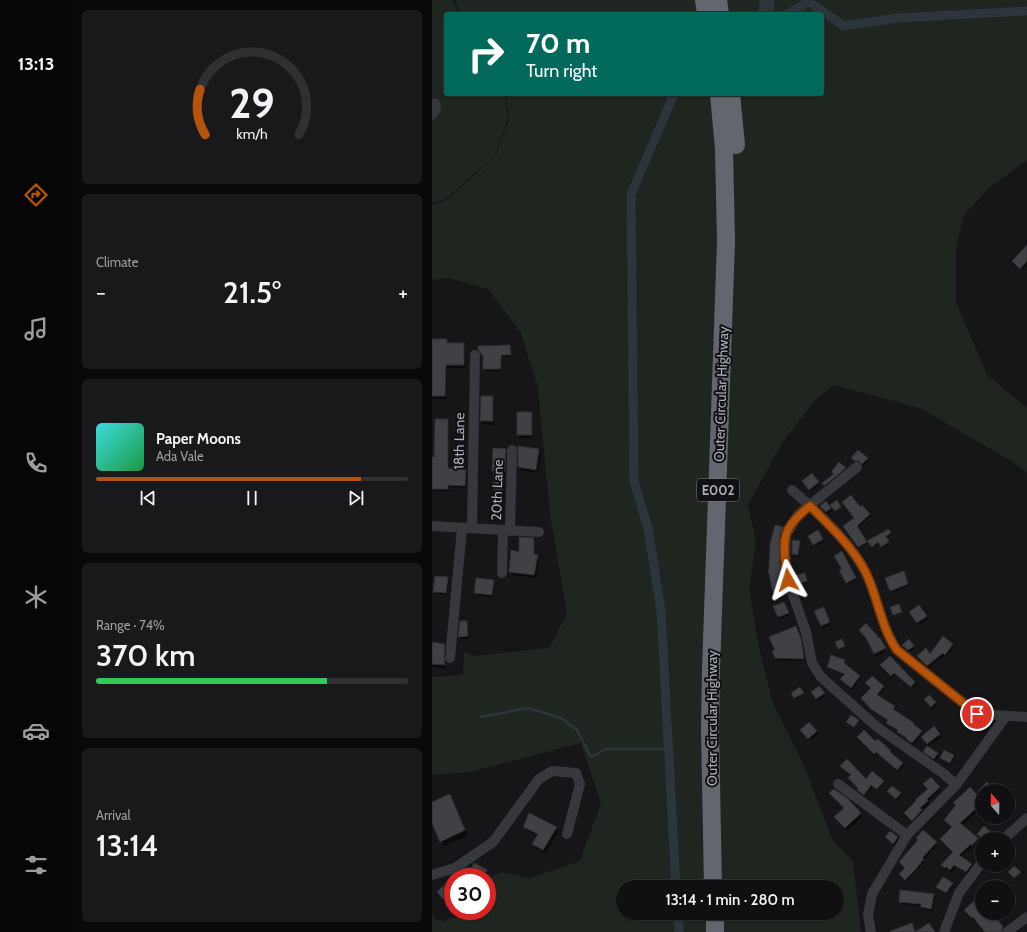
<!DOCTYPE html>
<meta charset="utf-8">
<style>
body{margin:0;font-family:Cabin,sans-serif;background:#19191b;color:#f1f3f6;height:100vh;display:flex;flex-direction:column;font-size:15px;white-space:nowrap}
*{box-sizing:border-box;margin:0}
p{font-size:13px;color:#9c9d9f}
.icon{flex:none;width:22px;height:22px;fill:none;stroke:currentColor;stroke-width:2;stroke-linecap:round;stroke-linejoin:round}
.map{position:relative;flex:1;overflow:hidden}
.details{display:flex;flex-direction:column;gap:10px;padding:10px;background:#09090a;width:360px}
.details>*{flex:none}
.guide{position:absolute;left:12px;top:12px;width:380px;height:84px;border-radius:4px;box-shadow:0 1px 3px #0004,0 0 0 1px #303032;background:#00695c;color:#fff;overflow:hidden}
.needle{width:26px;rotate:340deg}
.controls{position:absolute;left:543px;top:784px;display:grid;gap:8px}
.controls a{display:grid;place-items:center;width:40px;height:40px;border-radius:50%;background:#101012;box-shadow:0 1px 3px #0004,0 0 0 1px #303032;font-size:20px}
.speed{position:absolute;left:12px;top:868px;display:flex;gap:8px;font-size:20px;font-weight:700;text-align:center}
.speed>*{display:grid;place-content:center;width:52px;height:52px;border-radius:50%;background:#101012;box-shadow:0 1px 3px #0004,0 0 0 1px #303032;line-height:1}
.speed .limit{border:6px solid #d22;background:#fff;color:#111}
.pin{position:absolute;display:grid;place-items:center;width:34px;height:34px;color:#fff;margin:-17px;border:2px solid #fff;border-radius:50%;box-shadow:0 1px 4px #0007}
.me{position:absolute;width:44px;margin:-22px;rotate:354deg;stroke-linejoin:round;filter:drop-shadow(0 0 3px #0008)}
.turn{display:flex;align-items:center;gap:14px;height:84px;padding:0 16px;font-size:18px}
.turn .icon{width:52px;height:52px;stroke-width:2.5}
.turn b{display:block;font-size:28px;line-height:34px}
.big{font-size:30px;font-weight:600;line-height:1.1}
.details .card{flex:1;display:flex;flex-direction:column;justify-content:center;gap:6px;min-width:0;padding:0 14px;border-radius:6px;background:#19191b}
.details .dial{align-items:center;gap:0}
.dial svg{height:104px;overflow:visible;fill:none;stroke:#303032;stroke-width:7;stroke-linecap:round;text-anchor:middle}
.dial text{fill:#f1f3f6;stroke:none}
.song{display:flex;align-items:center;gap:12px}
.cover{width:48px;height:48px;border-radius:6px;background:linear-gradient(135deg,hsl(180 70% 55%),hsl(140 70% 35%))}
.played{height:4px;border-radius:2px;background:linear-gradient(90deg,#b45309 85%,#303032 85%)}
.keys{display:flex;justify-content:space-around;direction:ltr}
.heat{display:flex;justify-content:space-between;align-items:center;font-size:22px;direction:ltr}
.charge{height:6px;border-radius:3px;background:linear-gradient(90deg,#34c759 74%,#303032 0)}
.trip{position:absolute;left:184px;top:880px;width:228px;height:40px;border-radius:20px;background:#101012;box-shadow:0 1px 3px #0004,0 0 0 1px #303032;font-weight:600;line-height:40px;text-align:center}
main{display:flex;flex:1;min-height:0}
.menu{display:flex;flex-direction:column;width:72px;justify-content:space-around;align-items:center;background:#060607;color:#9c9d9f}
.menu .icon{width:28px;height:28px}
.menu .on{color:#b45309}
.menu b{font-size:18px;color:#f1f3f6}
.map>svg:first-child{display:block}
.green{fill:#1e261f;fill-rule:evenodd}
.shadow{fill:#0007}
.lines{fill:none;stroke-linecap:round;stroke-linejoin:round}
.stream{stroke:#2c353c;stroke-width:2.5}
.canal{stroke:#2c353c;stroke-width:9}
.river{stroke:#2c353c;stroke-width:15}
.building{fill:#404145;stroke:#303034}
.minor{stroke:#37383d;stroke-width:10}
.motorway{stroke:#63666e;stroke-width:18}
.route-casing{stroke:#753606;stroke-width:10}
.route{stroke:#b45309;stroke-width:7}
.labels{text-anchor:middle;stroke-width:4;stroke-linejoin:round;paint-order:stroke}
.shield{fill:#111113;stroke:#7b7e86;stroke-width:1}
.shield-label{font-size:13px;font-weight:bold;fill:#a8adb8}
.street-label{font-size:14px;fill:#a8adb8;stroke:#111113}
</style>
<main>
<nav class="menu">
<b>13:13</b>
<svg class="icon on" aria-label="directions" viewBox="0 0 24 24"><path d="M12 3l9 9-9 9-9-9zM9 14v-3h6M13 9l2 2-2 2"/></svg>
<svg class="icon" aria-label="music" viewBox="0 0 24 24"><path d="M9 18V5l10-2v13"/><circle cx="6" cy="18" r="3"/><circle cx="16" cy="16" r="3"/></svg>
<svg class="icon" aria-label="phone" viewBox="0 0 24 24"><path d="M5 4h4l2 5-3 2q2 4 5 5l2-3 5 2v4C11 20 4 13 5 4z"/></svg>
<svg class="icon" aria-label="climate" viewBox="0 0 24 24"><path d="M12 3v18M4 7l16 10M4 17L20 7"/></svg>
<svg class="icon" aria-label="car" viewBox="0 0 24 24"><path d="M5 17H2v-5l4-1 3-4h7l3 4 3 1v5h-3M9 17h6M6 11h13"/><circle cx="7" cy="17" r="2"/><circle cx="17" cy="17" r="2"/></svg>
<svg class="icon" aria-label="filters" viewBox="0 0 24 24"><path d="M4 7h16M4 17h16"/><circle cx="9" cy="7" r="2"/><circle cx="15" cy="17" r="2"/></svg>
</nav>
<section class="details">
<div class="card dial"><svg viewBox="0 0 100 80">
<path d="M14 69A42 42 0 1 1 86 69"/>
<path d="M14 69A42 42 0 0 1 10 34" stroke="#b45309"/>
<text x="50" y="56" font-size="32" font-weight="700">29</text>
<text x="50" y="72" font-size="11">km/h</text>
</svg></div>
<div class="card"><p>Climate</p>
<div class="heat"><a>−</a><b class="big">21.5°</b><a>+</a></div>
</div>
<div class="card">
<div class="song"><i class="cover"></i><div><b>Paper Moons</b><p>Ada Vale</p></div></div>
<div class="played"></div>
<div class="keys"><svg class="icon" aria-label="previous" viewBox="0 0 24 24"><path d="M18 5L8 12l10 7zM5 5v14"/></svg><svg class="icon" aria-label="pause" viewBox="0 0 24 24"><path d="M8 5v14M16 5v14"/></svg><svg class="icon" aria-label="next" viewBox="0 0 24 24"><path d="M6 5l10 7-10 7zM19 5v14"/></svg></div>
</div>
<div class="card"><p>Range · 74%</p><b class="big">370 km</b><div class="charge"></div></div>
<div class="card"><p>Arrival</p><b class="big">13:14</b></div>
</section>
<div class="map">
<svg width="595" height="932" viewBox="0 0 595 932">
<rect width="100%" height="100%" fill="#161618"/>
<!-- green -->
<g class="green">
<path d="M0,0H21L27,14H14V94H73L76,119L63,155L14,199L0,203Z"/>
<path d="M23,0H595V160L556,189L532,215L524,249V303L556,376L595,408V473L581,462L488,408L402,385L384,399L350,443L316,505L324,542L317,589L327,648L340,701L371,763L401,841L421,861L429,932H0V914L4,920L12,921L17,918H33L50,914L51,911H55V880L61,876L70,872L97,878L148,861L169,803L149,743L37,772L0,775V677L31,675L32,652L42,656L117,648L135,614L118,515L106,388L89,333L56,289L16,278L0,280V205L15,200L64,155L77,119L74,94H390V14H28ZM191,887H405V913H191Z"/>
</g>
<!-- shadow -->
<g class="shadow">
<path d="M595,246V265L590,270L581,261Z"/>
<path d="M0,340H15L17,344H31L33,347V368H15L14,399H0Z"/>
<path d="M78,346L79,348V357H70V371H53L52,369V358L50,355Z"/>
<path d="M50,397H60L62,400V425H52L49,421Z"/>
<path d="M99,413L101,416V438H88L86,434Z"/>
<path d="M15,420L17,423L16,448L17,450L18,469L34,470L35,473L34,488L17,487V491H3L1,488L3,458Z"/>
<path d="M73,450L75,453L74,474H72V493H65L63,490V474L61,470Z"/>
<path d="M107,450L109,454L106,473L89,471L87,467Z"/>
<path d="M420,458L435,459L436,461L432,465L429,463H425Z"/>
<path d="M413,468L414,470L394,487L391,483L402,475L400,472Z"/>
<path d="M372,483H386L387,485L379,491Z"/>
<path d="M394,502L400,511L396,514L389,506Z"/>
<path d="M430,506L439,516L425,528L435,544L427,548L412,526L423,519L427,508Z"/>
<path d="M350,528L352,530L348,537V571L353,593L343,595L337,570L339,544Z"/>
<path d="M456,530L459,535L454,539L457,544L451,548L448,543L441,548L437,542Z"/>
<path d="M101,539L103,543V555L107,559L104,578L80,575L78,571L88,553Z"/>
<path d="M391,541L392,542L384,546L383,545Z"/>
<path d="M368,542L369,544L367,557L362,556L361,554Z"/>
<path d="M409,553L424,580L416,584L409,571L411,569Z"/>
<path d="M373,574L375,583L366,585L365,583Z"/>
<path d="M472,575L477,586L460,592L458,590Z"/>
<path d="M15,578L17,580L15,595L3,594L2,592Z"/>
<path d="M61,581L62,583L61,597L45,595L44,593Z"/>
<path d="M353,606L357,616L348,619L343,607Z"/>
<path d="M393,610L399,624L391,628L389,626Z"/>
<path d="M480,615L494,617L496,619L487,625Z"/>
<path d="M35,622L36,624L37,639H29L27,637Z"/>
<path d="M448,639L454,651L444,656L436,640Z"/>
<path d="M477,640L482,649L478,652L471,646Z"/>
<path d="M369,642L373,661L345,660L344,658Z"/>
<path d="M0,643L12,644L14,648L13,662L14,669L0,667Z"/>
<path d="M520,645L522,647L515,656L513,655L497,668L487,658L498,655Z"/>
<path d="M412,661L413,665L429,679L420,690L409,680L413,675L397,669L396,667Z"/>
<path d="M451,668L483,683L484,685L481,688L464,674L460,678Z"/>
<path d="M440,677L453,689L446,697L462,707L463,709L462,711L481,724L489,732L490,734L481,745L475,738L467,734V731L457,725L455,723L457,721L441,711L431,700L440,689L435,683Z"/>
<path d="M368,689L371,694L364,699L360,693Z"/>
<path d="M392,693L393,696L386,701L381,695Z"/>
<path d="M493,700L503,702L504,705L500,709Z"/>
<path d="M502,727L509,737L497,746L492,739Z"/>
<path d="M369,731H384L386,734L378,741Z"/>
<path d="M427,739L443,743L472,765L466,772L445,753L443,755Z"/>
<path d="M493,752L505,754L506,756L504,761Z"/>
<path d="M522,756L523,758L520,764L511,760L510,758Z"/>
<path d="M409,766L434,780L451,781L452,783L446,790L440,786L433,796L427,792V789L419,776Z"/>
<path d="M499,779L508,790L496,802L497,804L489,810L491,813L481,823L474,815L497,789Z"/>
<path d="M555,784L562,791H550V807L530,826L547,841L542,848L541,847L529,857L540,864L541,867L536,874L524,867L520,872L516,869L515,870L510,865L522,852L509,839L521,828L513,820L524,806L522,803L544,795Z"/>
<path d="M456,791L468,794L469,796L465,801Z"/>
<path d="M399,794L428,814L430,817L415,831L403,817L412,809Z"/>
<path d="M20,801L36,836L12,846L0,821V803Z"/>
<path d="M92,827L124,828L126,831L114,853L104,848L102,844L106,836L94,830Z"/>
<path d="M454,837H466L467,840L463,846Z"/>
<path d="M504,843L505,845L491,861L492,862L475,881L470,876Z"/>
<path d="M54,871L56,873L54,877H36Z"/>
<path d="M21,879V896L14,902L8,895Z"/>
<path d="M520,884L521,886L515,895L505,887Z"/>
<path d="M501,895L503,897L500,911L491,909L489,906L470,904L468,902Z"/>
<path d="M550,895V913H559L570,928L571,932H553L543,919L542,921L535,913L533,910Z"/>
</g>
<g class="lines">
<!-- stream -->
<path class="stream" d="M49,717L96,708L129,718L145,730L159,757L174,749H237"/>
<!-- canal -->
<g class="canal">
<path d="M355,14L377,2L412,26L466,18L595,11"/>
<path d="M242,94L199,194L202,481L216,528L229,611L244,887"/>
<path d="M246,913L247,932"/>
</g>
<!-- river -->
<path class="river" d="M334,14L335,0"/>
</g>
<!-- building -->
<g class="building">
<path d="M595,245V261L588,269L580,261Z"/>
<path d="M0,339H15V343H32V365H14L13,396H0Z"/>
<path d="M78,345L79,355H69V369H51V355H50L46,349V346Z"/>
<path d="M49,396H61V421H48Z"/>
<rect x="85" y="412" width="15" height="23"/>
<path d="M3,419H16V468L34,470L33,486L16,485V489H0V457H2Z"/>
<path d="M86,446L107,449L104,470L86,467Z"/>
<path d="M61,448L74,449L73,471H71V490H62V471H60Z"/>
<path d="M426,450L436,458L430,464L427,461H423L419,458Z"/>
<path d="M407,462L414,468L392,486L390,483L402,474L399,472Z"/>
<path d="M380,473L387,482L377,490L370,481Z"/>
<path d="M419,495L428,507L430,505L438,514L425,526L435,542L426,547L411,526L422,518L410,502Z"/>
<path d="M405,500L409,507L403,511L398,505Z"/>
<path d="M394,501L399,508L394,512L388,506Z"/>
<path d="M343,525L351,527L348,535L347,554L350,581L353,591L341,593L336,569H337L338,544Z"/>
<path d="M457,529L459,533L454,536L457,542L449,547L446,542L440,547L435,541Z"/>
<path d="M386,530L391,539L381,545L376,536Z"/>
<path d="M87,537L102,538V554L106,555L102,575L77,572L79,550L87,552Z"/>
<path d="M360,540L368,541L366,555L360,554Z"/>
<path d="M410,551L424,578L414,583L407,570L410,569L402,556Z"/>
<path d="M472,571L476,584L458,591L453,578Z"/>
<path d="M373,573L375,581L364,584L362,576Z"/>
<path d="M3,576L16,577L14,593L1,592Z"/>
<path d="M44,578L62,580L60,595L42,593Z"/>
<path d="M352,602L357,613L346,617L341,606Z"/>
<path d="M467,604L470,612L461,615L458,607Z"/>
<path d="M487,605L495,616L485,623L477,612Z"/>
<path d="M392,607L398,622L389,626L382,611Z"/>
<path d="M28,621H35L36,636L26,637Z"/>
<path d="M434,623L447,638H448L454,648L442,654L434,638L427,630Z"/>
<path d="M364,626L369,639L372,659L343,658L340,651L343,650L337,637Z"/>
<path d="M511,636L521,644L513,655L511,653L495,666L485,656L494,648L498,654Z"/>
<path d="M410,639L413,646L406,649L403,642Z"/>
<path d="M477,639L482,646L476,650L470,645Z"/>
<path d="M0,642L13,644L12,657L13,665L0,664Z"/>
<path d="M399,655L413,660L412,663L428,676L419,688L408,679L413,674L395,667Z"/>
<path d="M458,656L483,682L479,687L462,673L459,676L448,665Z"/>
<path d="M440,676L452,686L445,695L463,706L461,709L482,723L481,724L490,731L480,743L474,739L475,738L465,732L466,730L454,723L456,720L439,709L429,698L439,688L433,683Z"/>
<path d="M387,686L393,693L384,699L379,692Z"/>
<path d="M368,687L372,693L362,698L359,693Z"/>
<path d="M497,695L504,702L499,707L492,699Z"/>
<path d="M419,715L427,720L422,727L414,722Z"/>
<path d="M377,722L385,731L376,739L368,730Z"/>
<path d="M502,726L508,734L495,744L489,737Z"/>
<path d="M432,730L443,741L446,739L459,751L458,752L471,763L465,770L444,752L442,754L425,737Z"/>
<path d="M495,746L506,753L502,759L491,752Z"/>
<path d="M512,750L522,755L518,763L508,758Z"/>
<path d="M415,759L434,779L440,771L452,781L445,789L439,785L432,795L425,790L426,788L416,778L419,775L408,766Z"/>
<path d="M499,777L508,787L495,799L496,801L488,808L490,810L480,821L472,813L484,801L483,800L496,789L491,784Z"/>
<path d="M555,782L564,791H546Z"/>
<path d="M460,786L469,793L464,799L455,791Z"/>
<path d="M538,787L550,800V803L528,823L546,838L540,846L539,844L527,855L540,864L534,872L522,865L518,870L514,867L513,868L509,865L521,852L508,839L520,827L512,820L524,805L521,803Z"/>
<path d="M402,789L415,798L429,813L413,828L402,817L412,808L397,793Z"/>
<path d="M18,794L33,830L8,842L0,823V802Z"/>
<path d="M97,813L125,827L111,850L100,844L106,834L91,827Z"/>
<path d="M552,826L562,835L558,839H551L545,834Z"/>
<path d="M491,830L505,842L490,858L492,859L482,871L473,880L467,874L473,868L467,862L486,840L484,838Z"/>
<path d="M458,831L466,837L461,844L453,837Z"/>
<path d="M42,863L55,870L51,877H35Z"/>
<path d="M582,866L589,872L582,878L576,872Z"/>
<path d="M21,877V892L12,900L5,892Z"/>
<path d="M511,877L521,883L514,893L504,887Z"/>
<path d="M468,890L502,894L499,909L489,907V904L467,902Z"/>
<path d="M550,894V913H560L571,927L569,932H553L541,917L540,918L532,910Z"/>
<path d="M480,923L483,932H458V931Z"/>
<path d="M497,923L503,932H483Z"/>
</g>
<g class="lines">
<!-- minor -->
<g class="minor">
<path d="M0,115L4,110L3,103"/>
<path d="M425,467L366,515L354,535L353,553L356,580L374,632L380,663L389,677L445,727L512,774L524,785"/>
<path d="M360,490C387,514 416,539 433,571C446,597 449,627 465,650L545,714L595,717"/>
<path d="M0,526L107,532"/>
<path d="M40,528L43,355"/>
<path d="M78,531L80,450"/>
<path d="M70,573L71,530"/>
<path d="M18,658L30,528"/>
<path d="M406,784L475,835"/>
<path d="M572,839L595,818"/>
<path d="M0,875L23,868L61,842L107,779L120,771L144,773L148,784L135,834"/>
<path d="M439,932L436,915L440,894L475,835L524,785L574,716"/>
<path d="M512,932L527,893L550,862"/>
<path d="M575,932L595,917"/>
</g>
<!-- motorway -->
<g class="motorway">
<path d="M272,0L274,14"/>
<path d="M286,0L288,14"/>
<path d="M299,94L304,145"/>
<path d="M281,887L278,729L279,669L294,241L292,149L287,94"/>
<path d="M283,913V932"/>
</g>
</g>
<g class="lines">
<!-- route casing -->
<g class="route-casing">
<path id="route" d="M356,580C354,567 350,548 354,535C357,523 369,513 378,506C398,526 419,545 433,571C446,596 448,626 465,650L545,714"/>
</g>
<!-- route -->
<use href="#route" class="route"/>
</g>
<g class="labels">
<!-- shield labels -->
<rect class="shield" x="265" y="479" width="42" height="22" rx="3"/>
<g class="shield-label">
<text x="286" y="495">E002</text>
</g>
<!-- street labels -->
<g class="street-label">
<text transform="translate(289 394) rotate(-88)" y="5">Outer Circular Highway</text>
<text transform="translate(27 441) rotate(-89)" y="5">18th Lane</text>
<text transform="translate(65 490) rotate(-88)" y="5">20th Lane</text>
<text transform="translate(280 718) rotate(-90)" y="5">Outer Circular Highway</text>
</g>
</g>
</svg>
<div class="controls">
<a><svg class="needle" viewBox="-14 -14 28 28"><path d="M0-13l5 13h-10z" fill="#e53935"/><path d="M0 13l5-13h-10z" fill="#9c9d9f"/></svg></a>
<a>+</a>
<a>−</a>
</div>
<div class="speed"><div class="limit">30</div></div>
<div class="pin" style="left:545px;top:714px;background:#d93025"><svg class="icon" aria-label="arrive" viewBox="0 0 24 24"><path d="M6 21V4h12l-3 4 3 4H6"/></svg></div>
<svg class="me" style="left:356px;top:580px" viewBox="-20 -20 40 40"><path d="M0-17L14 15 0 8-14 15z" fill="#b45309" stroke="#fff" stroke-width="4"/></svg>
<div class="trip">13:14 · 1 min · 280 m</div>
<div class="guide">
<div class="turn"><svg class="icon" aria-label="right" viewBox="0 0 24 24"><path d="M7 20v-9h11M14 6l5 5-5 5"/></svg><div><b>70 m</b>Turn right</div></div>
</div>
</div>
</main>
